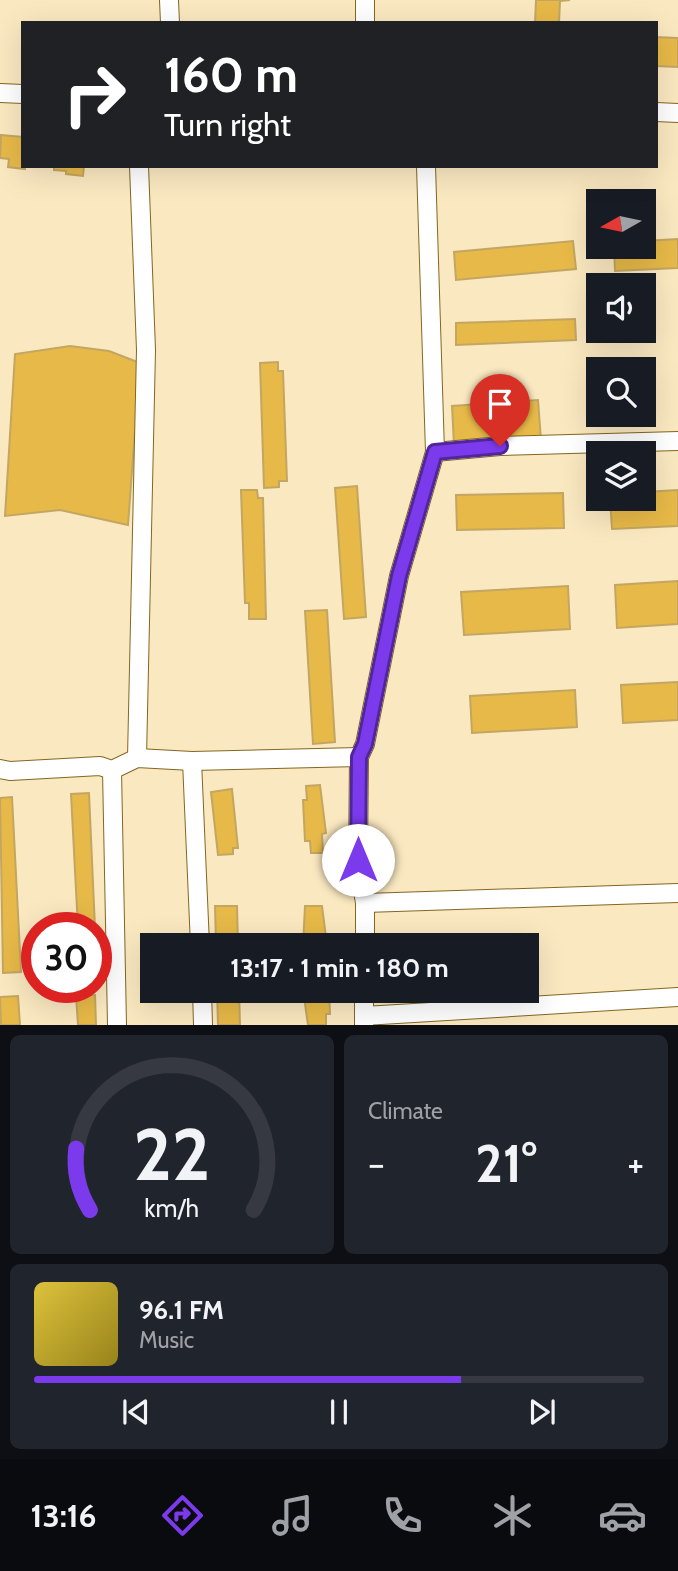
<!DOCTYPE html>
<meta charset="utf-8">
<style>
body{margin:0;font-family:Cabin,sans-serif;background:#20242c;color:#f1f3f6;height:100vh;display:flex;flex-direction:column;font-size:26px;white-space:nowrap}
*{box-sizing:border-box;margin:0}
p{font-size:23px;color:#9ea1a6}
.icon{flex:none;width:38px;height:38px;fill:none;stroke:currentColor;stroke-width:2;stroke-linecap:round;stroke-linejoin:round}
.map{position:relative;height:1025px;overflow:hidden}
.drawer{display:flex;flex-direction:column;gap:10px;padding:10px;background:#0d0f14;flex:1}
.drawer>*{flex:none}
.top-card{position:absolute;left:21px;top:21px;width:637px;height:147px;border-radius:0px;box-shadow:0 7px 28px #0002;background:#202124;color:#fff;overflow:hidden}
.needle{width:46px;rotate:261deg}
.buttons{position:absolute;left:586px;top:189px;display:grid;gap:14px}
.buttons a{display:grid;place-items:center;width:70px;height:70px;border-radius:0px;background:#171b24;box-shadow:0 7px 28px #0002;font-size:35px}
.speed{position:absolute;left:21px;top:912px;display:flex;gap:14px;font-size:35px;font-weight:700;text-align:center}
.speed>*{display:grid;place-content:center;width:91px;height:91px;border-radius:50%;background:#171b24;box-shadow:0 7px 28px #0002;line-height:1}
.speed .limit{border:10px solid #d22;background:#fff;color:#111}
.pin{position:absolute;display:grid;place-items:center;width:60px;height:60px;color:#fff;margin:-72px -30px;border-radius:50% 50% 50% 0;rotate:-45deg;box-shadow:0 0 7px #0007}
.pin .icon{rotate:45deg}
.me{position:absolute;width:77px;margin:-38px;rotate:0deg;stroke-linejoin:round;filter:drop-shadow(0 0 5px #0008)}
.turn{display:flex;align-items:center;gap:24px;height:147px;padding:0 28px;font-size:32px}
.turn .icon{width:91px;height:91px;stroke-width:2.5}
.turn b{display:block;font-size:49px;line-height:60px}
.big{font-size:52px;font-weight:700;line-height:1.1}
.drawer .card{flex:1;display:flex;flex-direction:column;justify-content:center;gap:10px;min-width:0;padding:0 24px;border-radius:10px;background:#20242c}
.drawer .dial{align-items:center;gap:0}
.dial svg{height:182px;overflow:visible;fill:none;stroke:#363941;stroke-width:7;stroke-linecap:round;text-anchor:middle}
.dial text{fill:#f1f3f6;stroke:none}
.song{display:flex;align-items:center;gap:21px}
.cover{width:84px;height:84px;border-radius:10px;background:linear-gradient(135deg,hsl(50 70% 55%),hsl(50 70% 35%))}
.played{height:7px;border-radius:4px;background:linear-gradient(90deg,#7c3aed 70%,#363941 70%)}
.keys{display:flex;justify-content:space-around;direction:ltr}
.heat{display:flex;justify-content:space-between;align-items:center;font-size:38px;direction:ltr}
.drawer .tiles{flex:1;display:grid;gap:10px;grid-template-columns:1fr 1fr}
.card:last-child{grid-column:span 2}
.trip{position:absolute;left:140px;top:933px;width:399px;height:70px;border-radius:0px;background:#171b24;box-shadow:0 7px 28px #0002;font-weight:700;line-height:70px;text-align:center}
.dock{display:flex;height:112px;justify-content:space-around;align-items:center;background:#090b0e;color:#9ea1a6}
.dock .icon{width:49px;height:49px}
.dock .on{color:#7c3aed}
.dock b{font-size:32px;color:#f1f3f6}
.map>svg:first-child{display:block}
.building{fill:#e7b948;stroke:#c3a662;stroke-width:2}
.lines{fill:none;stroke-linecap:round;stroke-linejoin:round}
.minor-casing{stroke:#836721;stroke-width:20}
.minor{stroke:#fff;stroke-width:18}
.route-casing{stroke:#51269a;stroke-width:18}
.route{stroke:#7c3aed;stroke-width:12}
</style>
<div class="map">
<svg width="678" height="1025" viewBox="0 0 678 1025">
<rect width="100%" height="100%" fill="#fae8c0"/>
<!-- building -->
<g class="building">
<path d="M536,0H570L560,1L559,23H535Z"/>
<path d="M656,37L678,38V67L656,66Z"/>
<path d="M1,135L23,137L25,169L8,167L9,159L0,158Z"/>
<path d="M54,166H84L83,176L66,174V171L54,170Z"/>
<path d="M678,239V268L615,271L614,247H644V241Z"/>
<path d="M573,241L576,269L456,280L454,252Z"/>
<path d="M575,319L576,340L456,345V323Z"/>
<path d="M70,346L109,351L140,363L128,525L60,510L5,516L15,354Z"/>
<path d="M278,362V371H283L287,481H279V487L264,488L260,363Z"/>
<path d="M538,400L541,440L454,445L452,406Z"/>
<path d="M357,486L366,617L344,619L335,488Z"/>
<path d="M241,490H257L258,498H263L266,619H249V603H245Z"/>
<path d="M678,490V526L612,529L610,499H644V492Z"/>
<path d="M563,493L564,528L457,530L456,495Z"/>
<path d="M678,581V624L617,628L615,585Z"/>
<path d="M568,586L570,629L464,635L461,592Z"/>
<path d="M327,610L335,742L313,744L305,611Z"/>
<path d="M678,682V720L623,723L621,685Z"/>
<path d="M575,690L577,727L472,733L470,696Z"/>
<path d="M320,785L326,833L322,834L323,853H311L310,841H305L303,800H307L306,786Z"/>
<path d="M232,789L238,848H233V854L218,855L211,792Z"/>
<path d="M89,793L95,928H78L71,794Z"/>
<path d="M12,797L21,972L3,973L0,798Z"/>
<path d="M215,906H237L238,945H216Z"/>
<path d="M305,906H322L327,945H303Z"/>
<path d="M217,990H239L240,1025H218Z"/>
<path d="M303,990H329L330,1014H326V1025H308Z"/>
<path d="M95,995L96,1025H78L76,996Z"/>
<path d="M18,996L20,1025H1L0,997Z"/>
</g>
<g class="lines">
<!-- minor casing -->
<g class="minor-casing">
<g id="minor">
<path d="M169,0L170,23"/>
<path d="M365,23V0"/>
<path d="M0,93L23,94"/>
<path d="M656,112L678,113"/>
<path d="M435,452L500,446L678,441"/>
<path d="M137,758L146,350L139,166"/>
<path d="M192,761L200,945"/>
<path d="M0,769L10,771L100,766L112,770L137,758L192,761L359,757"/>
<path d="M112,770L117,1025"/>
<path d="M365,903L678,893"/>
<path d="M365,945V903L358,860L359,757L365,744L399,576L435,452L426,166"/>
<path d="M202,990L203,1025"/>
<path d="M364,990V1025"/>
<path d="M364,1016L678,997"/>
</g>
</g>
<!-- minor -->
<use href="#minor" class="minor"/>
</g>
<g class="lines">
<!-- route casing -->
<g class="route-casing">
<path id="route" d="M358,860L359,757L365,744L399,576L435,452L500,446"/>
</g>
<!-- route -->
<use href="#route" class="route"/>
</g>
</svg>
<div class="buttons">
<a><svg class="needle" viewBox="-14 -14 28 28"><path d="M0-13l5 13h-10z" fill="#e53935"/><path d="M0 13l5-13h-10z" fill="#9ea1a6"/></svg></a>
<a><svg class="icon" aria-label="sound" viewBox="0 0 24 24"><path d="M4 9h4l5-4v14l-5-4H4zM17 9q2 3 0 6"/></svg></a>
<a><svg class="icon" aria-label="search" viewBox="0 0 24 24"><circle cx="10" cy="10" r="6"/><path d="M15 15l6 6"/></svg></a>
<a><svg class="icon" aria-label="layers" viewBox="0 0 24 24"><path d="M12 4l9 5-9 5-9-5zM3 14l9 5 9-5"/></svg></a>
</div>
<div class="speed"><div class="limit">30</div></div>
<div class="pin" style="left:500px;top:446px;background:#d93025"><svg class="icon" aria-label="arrive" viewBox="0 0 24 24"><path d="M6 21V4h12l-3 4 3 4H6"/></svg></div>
<svg class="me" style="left:358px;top:860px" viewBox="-20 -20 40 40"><circle r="19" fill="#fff"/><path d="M0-13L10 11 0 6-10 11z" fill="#7c3aed"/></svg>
<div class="trip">13:17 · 1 min · 180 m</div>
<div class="top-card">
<div class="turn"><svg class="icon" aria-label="right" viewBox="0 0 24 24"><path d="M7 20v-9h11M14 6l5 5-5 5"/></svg><div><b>160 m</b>Turn right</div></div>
</div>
</div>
<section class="drawer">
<div class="tiles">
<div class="card dial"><svg viewBox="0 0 100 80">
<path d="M14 69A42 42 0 1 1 86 69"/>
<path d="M14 69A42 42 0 0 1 8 42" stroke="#7c3aed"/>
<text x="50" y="56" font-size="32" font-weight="700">22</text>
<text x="50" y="72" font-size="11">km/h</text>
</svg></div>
<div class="card"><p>Climate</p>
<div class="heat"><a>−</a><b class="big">21°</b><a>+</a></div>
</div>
<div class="card">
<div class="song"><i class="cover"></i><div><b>96.1 FM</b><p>Music</p></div></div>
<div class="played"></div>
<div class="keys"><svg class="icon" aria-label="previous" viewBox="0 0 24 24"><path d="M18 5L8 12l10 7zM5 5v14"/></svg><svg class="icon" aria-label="pause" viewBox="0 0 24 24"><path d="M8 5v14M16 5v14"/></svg><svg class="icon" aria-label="next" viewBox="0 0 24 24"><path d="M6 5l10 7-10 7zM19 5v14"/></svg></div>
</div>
</div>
</section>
<nav class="dock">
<b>13:16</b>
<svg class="icon on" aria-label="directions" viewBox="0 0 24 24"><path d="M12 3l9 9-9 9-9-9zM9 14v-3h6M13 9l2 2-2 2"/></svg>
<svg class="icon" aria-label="music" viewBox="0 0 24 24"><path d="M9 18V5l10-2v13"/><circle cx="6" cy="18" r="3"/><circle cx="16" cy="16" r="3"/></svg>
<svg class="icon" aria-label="phone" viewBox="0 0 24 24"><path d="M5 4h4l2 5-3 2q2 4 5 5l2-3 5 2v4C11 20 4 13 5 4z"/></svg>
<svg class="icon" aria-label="climate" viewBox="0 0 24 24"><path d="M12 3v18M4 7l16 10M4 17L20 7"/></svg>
<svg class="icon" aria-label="car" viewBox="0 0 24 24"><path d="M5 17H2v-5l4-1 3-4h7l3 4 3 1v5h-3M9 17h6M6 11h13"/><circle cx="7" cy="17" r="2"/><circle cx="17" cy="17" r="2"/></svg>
</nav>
